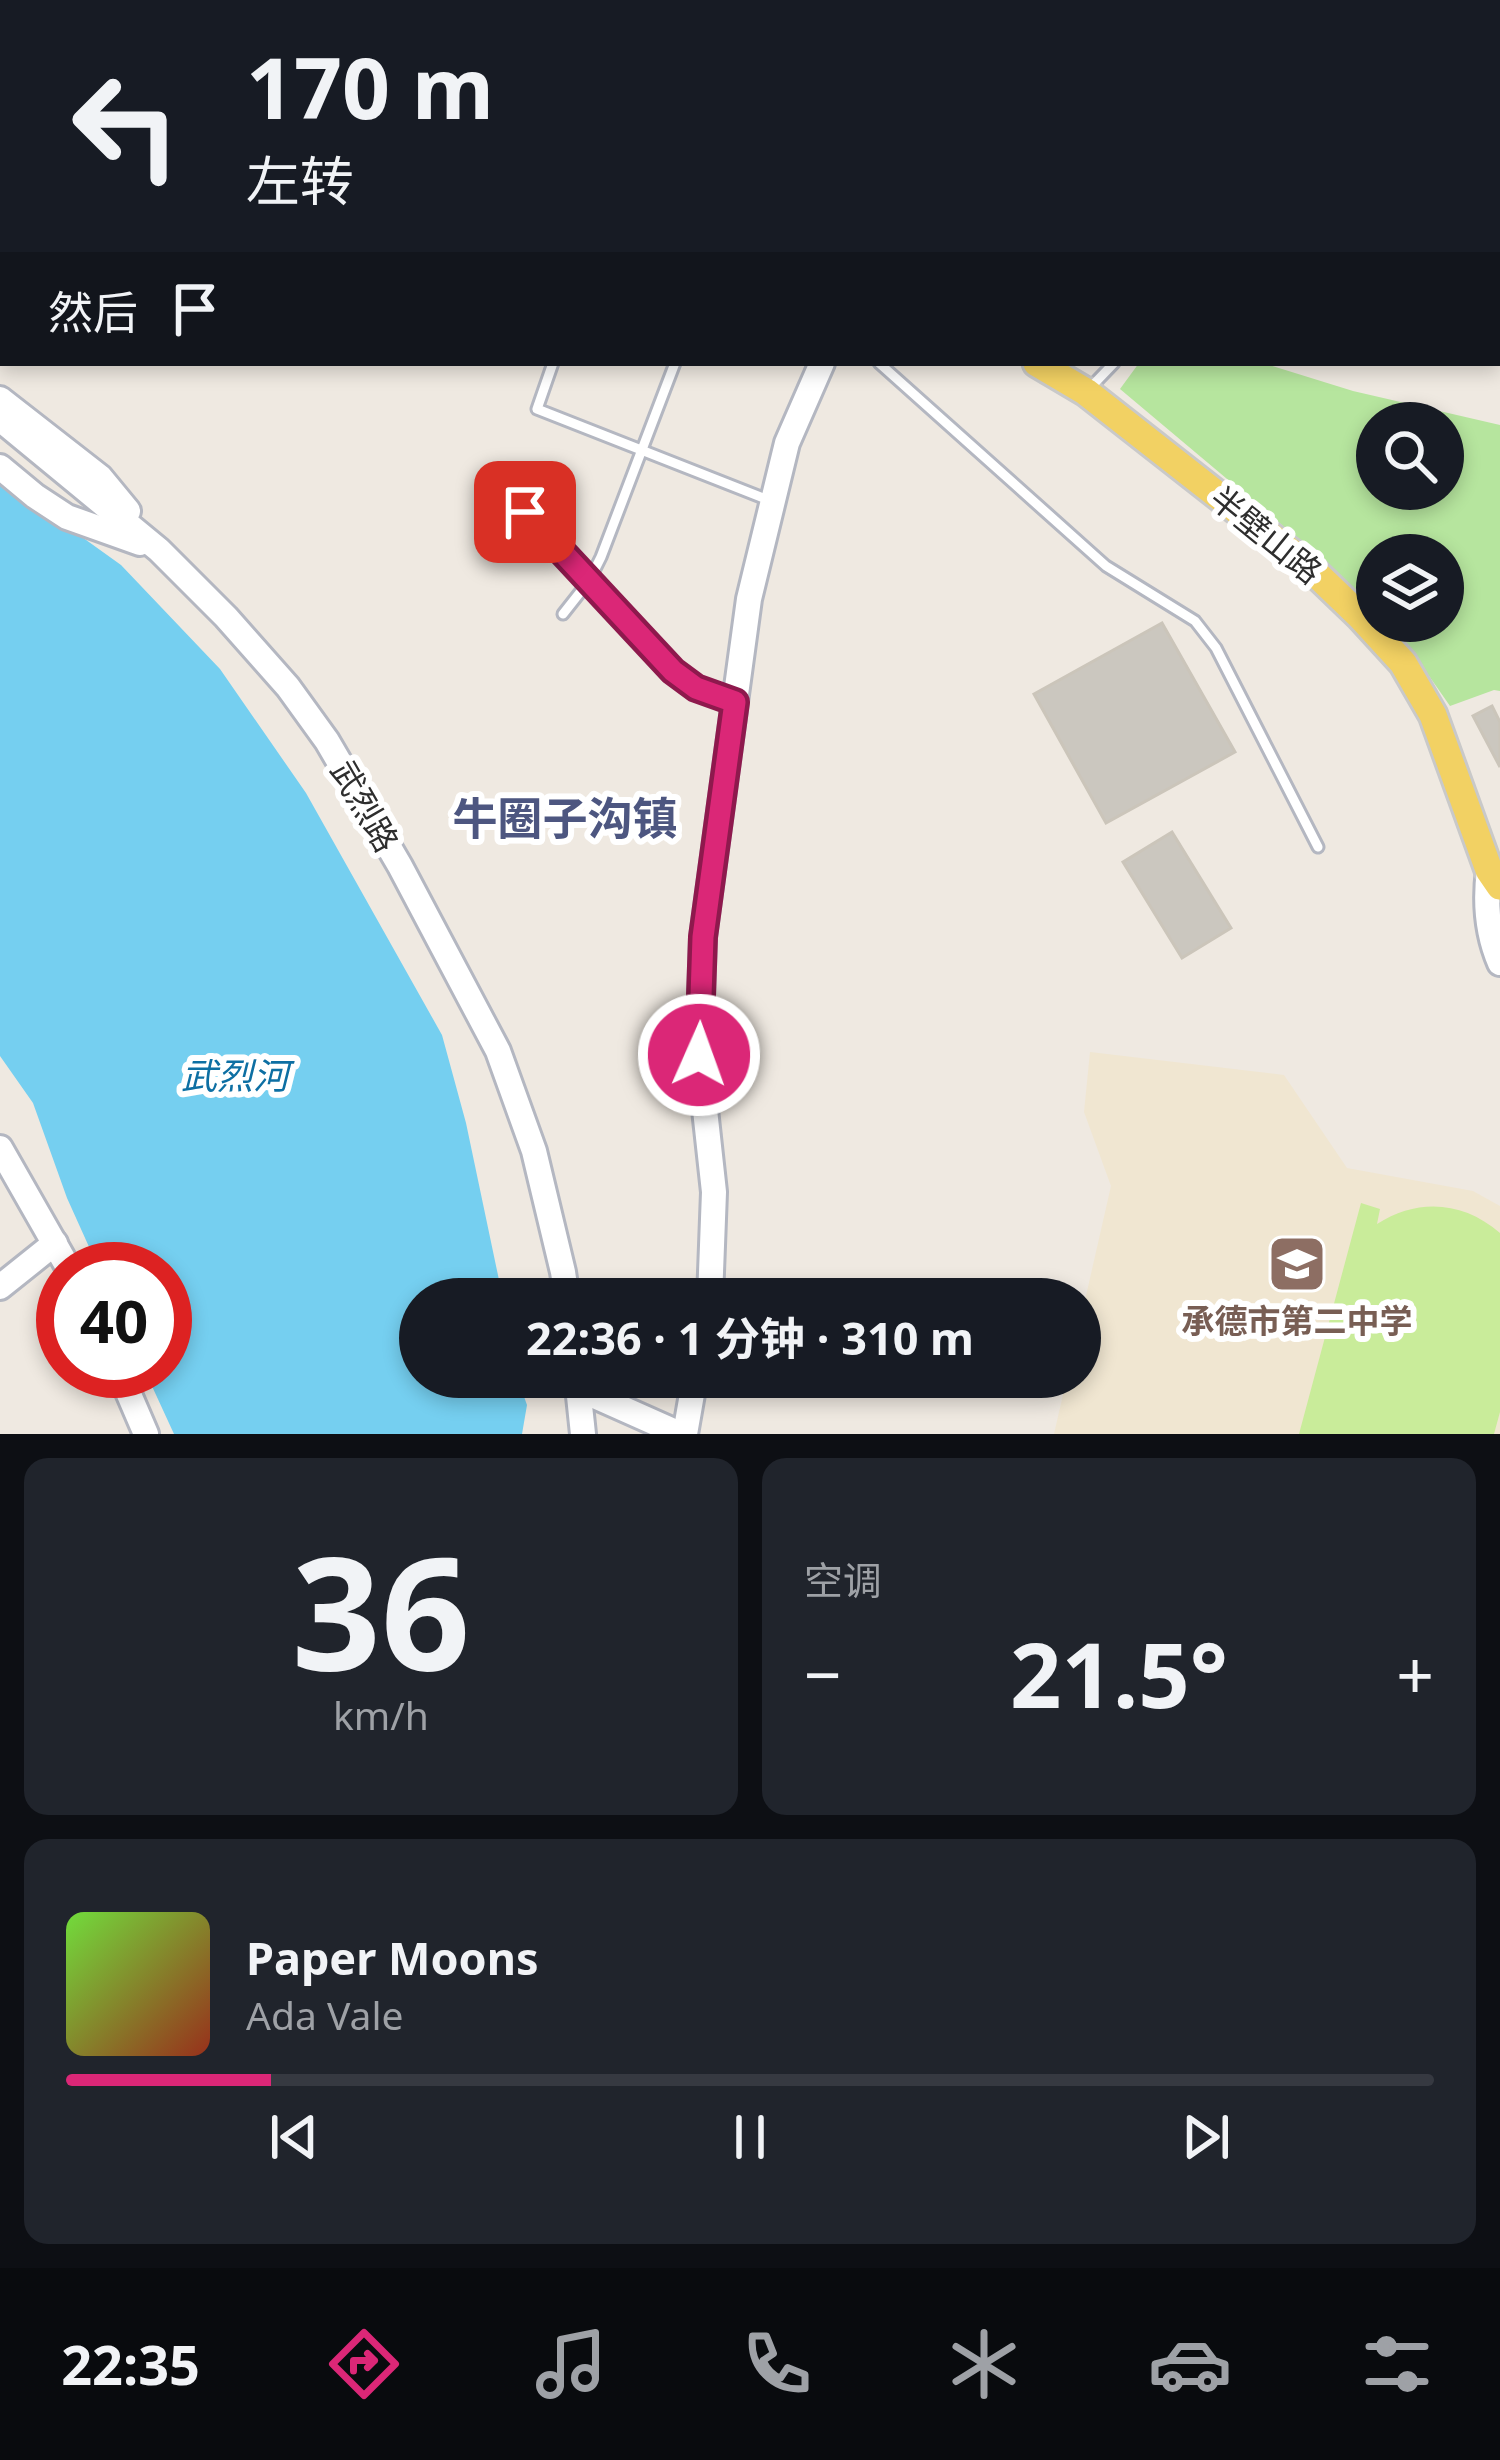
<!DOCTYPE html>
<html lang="zh">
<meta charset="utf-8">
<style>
body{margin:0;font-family:"Noto Sans","Noto Sans SC",sans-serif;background:#20242c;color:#f1f3f6;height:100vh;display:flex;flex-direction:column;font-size:45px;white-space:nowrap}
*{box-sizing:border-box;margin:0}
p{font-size:39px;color:#9ea1a6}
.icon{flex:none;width:66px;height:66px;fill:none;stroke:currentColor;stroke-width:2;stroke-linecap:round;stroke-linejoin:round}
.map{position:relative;height:1434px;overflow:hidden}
.sheet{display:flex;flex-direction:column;gap:24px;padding:24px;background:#0d0f14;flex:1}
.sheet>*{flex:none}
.banner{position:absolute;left:0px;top:0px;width:1500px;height:366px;box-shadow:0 6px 18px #0003;background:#171b24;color:#f1f3f6;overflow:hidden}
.fabs{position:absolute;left:1356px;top:402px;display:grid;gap:24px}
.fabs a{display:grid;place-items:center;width:108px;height:108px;border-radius:50%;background:#171b24;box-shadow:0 6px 18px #0003;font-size:60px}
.speed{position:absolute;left:36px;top:1242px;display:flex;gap:24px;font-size:60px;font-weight:700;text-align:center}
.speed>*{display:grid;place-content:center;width:156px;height:156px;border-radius:50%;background:#171b24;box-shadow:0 6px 18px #0003;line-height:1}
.speed .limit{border:18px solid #d22;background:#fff;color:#111}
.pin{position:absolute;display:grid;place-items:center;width:102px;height:102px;color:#fff;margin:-51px;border-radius:24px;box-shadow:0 6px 18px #0006}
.me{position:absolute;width:132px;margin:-66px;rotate:2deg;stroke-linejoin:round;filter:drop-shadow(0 0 9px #0008)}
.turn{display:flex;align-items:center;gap:42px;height:252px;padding:0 48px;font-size:54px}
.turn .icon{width:156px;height:156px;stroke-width:2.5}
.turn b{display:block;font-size:84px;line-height:102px}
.then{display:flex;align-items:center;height:114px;padding:0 48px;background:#0003;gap:24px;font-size:45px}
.big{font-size:90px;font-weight:700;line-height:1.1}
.sheet .tile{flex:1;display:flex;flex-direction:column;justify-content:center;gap:18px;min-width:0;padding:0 42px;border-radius:24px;background:#20242c}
.sheet .dial{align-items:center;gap:0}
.dial b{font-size:156px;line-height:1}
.song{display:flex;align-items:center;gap:36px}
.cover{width:144px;height:144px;border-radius:18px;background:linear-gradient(135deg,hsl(100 70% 55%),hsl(10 70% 35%))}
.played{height:12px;border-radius:6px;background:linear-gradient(90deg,#db2777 15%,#363941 15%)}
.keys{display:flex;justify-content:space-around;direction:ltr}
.heat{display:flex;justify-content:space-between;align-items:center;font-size:66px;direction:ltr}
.sheet .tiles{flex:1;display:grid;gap:24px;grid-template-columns:1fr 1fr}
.tile:last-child{grid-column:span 2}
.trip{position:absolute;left:399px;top:1278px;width:702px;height:120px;border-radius:60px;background:#171b24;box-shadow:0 6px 18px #0003;font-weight:700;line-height:120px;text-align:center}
.dock{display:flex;height:192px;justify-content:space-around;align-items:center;background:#090b0e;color:#9ea1a6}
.dock .icon{width:84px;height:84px}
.dock .active{color:#db2777}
.dock b{font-size:54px;color:#f1f3f6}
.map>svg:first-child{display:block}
.education{fill:#f0e6d1}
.green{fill:#b6e59e;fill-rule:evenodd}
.pitch{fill:#c9ec9a}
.water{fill:#75cff0}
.building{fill:#cbc7bf;stroke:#cbc5ba;stroke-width:3}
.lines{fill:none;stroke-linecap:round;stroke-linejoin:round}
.lane-casing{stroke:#b4b7c1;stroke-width:15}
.street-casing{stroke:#b4b7c1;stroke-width:22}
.secondary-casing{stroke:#b4b7c1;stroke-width:30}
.primary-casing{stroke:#c9c9c9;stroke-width:33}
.lane{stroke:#fff;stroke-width:9}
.street{stroke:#fff;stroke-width:16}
.secondary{stroke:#fff;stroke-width:24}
.primary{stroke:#f2d163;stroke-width:27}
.route-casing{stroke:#8e194d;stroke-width:30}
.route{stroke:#db2777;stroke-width:21}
.labels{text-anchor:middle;stroke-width:12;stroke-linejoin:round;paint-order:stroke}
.street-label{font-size:33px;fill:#2e2e2e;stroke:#fff}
.education-label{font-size:33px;font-weight:bold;fill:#785e54;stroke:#fff}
.water-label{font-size:36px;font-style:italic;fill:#0d6fa3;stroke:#fff}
.district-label{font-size:45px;font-weight:bold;fill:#4d5680;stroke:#fff}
</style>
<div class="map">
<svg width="1500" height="1434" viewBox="0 0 1500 1434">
<rect width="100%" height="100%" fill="#efe9e1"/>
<!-- education -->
<path class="education" d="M1090,1052L1284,1075L1347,1168L1473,1191L1500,1206V1434H1054L1067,1377H1080V1322L1111,1186L1084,1112Z"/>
<!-- green -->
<g class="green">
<path d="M0,0H1262L1259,3H3V121L0,123Z"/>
<path d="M1139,363H1263L1353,391L1500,425V691L1494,690L1450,706L1399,633L1386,621H1443V555H1377V613L1283,526L1120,389ZM1377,423H1443V489H1377Z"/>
</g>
<!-- pitch -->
<path class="pitch" d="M1361,1203L1380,1209L1377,1224C1418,1198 1463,1201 1500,1233V1412L1494,1434H1299Z"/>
<!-- water -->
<path class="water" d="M0,485L28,507L68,527L121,565L220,669L306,793L442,1035L466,1123L503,1299H420V1377H517L527,1405L522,1434H174L145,1371H165V1269H99L67,1198L33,1103L0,1056Z"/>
<!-- building -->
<g class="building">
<path d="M1162,623L1235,752L1106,823L1034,694Z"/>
<path d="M1492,706L1500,722V767L1473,716Z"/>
<path d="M1172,832L1231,928L1182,958L1123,862Z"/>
</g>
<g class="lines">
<!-- lane casing -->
<g class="lane-casing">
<g id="lane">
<path d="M1497,35H1500"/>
<path d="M553,363L537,409L771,501"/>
<path d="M879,363L1106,566L1195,621L1216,648L1318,847"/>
<path d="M1090,388L1114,363"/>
<path d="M493,477L673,671L696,687L730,700"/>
<path d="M563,614L589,581L601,557L675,363"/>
</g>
</g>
<!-- street casing -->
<g class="street-casing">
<path id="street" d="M573,0L578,3"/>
</g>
<!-- secondary casing -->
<g class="secondary-casing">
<g id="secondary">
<path d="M0,399L100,477L128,511"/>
<path d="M0,419L159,550L226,617L288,687L327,741L400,866L498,1051L534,1151L563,1272L567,1299"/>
<path d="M0,467L35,496L67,517L140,543"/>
<path d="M1489,870C1485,901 1487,933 1500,963"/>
<path d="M0,1148L69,1269"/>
<path d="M0,1287L55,1243"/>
<path d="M710,1299L714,1192L699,1055L703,937L749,599L787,443L822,363"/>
<path d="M119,1371L146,1434"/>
<path d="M577,1377L583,1434"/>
<path d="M579,1389L680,1434"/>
<path d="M685,1434L695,1377"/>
</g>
</g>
<!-- primary casing -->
<g class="primary-casing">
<g id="primary">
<path d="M0,163L3,161"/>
<path d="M0,193L3,191"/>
<path d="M1037,363L1086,392L1308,566L1360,616L1403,663L1433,715L1489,870L1500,886"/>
</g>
</g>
<!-- lane -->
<use href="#lane" class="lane"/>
<!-- street -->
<use href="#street" class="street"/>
<!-- secondary -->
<use href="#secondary" class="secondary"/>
<!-- primary -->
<use href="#primary" class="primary"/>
</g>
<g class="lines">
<!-- route casing -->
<g class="route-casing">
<path id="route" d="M525,512L673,671L696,688L735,702L703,937L699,1055"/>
</g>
<!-- route -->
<use href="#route" class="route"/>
</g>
<!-- icons -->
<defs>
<g id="school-square" transform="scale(3)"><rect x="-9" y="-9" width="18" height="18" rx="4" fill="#8d6e63" stroke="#fff"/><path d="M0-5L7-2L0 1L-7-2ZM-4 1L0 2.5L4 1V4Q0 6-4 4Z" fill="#fff"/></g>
</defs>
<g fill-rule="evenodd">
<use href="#school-square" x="1297" y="1264"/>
</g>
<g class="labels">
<!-- street labels -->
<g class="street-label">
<text transform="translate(1266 535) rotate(39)" y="12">半壁山路</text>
<text transform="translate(365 806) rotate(60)" y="12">武烈路</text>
</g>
<!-- education labels -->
<g class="education-label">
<text x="1297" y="1333">承德市第二中学</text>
</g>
<!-- water labels -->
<g class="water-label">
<text x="235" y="1089">武烈河</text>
</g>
<!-- district labels -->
<g class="district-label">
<text x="565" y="835">牛圈子沟镇</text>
</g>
</g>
</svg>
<div class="fabs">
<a><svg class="icon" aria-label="search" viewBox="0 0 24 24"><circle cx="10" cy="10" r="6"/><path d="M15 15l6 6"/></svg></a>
<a><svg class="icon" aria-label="layers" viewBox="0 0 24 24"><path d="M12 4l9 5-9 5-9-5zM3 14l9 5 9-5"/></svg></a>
</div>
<div class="speed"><div class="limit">40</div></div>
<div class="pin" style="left:525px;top:512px;background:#d93025"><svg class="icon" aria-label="arrive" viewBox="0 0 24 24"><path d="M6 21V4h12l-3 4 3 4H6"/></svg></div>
<svg class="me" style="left:699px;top:1055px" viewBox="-20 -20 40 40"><circle r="17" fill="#db2777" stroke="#fff" stroke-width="3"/><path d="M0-11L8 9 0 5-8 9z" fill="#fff"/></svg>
<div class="trip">22:36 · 1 分钟 · 310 m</div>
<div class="banner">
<div class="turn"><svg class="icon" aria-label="left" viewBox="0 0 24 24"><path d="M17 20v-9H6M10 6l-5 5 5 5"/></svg><div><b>170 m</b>左转</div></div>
<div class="then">然后<svg class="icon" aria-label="arrive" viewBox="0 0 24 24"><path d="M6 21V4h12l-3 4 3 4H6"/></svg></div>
</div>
</div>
<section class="sheet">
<div class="tiles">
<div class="tile dial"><b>36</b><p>km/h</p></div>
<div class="tile"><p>空调</p>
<div class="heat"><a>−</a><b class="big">21.5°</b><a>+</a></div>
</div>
<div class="tile">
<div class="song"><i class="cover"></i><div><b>Paper Moons</b><p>Ada Vale</p></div></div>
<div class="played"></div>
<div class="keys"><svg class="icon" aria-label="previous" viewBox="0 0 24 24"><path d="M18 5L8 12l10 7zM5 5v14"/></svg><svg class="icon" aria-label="pause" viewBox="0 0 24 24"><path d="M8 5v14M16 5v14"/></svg><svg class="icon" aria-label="next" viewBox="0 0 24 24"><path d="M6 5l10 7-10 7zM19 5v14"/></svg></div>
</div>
</div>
</section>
<nav class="dock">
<b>22:35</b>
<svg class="icon active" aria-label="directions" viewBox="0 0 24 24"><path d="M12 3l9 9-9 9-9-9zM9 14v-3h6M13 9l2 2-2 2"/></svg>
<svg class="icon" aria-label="music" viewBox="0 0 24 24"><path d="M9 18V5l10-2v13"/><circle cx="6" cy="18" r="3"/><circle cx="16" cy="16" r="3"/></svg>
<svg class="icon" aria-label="phone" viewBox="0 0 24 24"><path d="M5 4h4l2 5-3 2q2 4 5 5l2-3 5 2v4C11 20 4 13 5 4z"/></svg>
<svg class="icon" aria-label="climate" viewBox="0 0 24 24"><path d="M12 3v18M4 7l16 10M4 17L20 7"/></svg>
<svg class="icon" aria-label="car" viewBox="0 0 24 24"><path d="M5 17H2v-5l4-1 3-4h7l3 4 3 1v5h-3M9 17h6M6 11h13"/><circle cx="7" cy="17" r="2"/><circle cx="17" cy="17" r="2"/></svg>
<svg class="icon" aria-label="filters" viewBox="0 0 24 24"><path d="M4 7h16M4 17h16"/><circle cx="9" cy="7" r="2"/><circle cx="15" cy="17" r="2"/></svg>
</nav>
